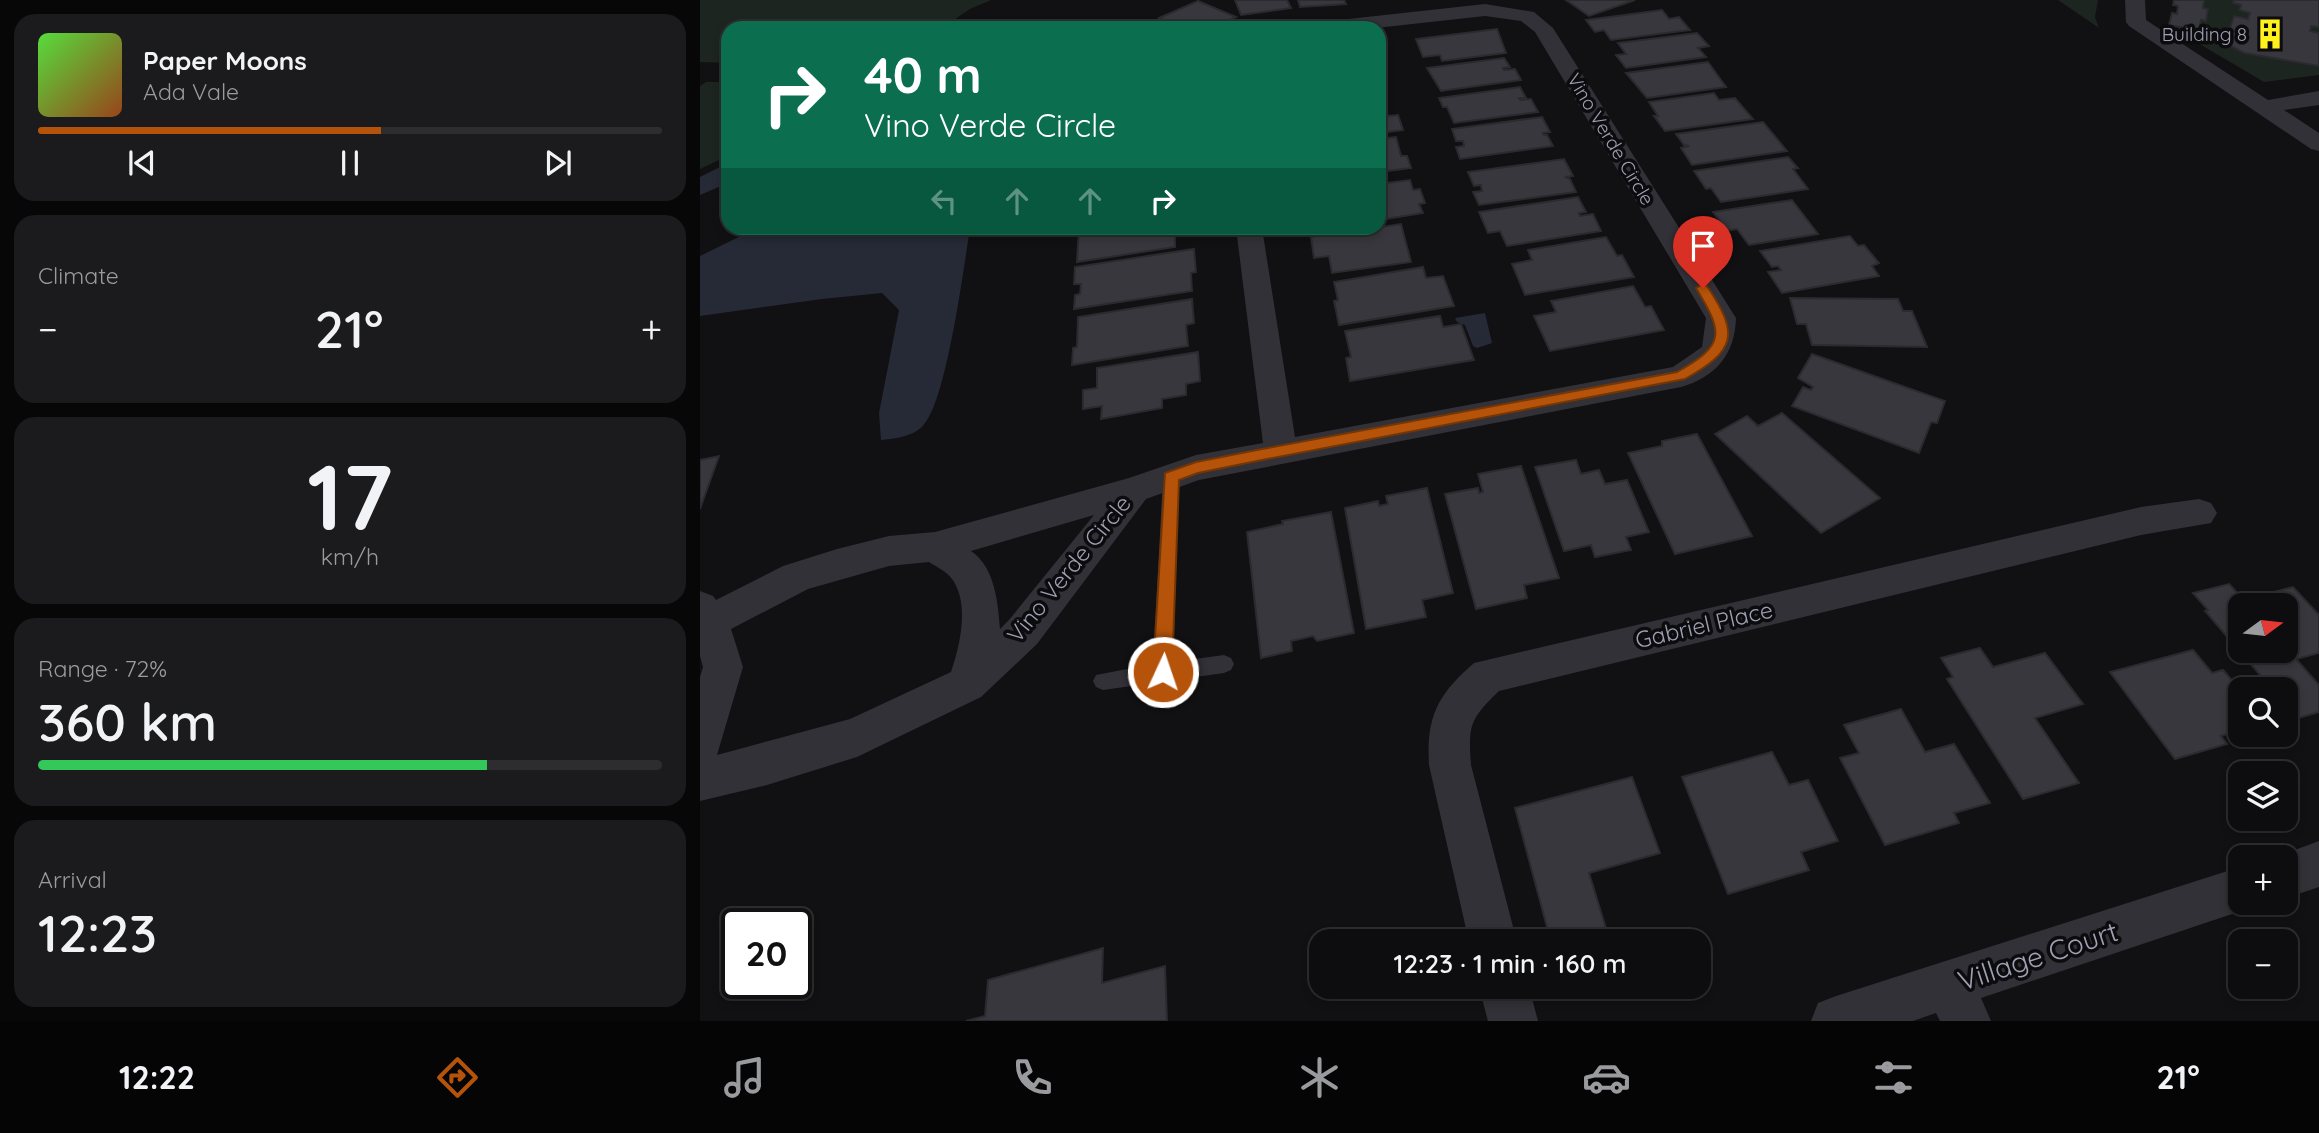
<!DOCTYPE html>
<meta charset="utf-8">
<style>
body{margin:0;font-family:Quicksand,sans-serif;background:#1b1a1c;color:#f1f3f6;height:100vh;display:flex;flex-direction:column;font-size:26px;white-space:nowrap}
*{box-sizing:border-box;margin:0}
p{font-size:23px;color:#9a9b9e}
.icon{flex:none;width:38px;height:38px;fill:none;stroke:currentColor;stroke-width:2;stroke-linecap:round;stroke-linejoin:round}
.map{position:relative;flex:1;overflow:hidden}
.details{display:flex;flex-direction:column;gap:14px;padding:14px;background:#070708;width:700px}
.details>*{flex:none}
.banner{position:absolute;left:21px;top:21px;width:665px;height:214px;border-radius:21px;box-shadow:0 4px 10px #0003,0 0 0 2px #2d2c2e;background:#0b6e4f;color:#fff;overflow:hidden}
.needle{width:46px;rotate:75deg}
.fabs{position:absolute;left:1528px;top:593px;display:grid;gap:14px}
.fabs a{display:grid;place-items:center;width:70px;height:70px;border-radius:14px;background:#0d0c0e;box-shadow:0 4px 10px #0003,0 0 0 2px #2d2c2e;font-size:35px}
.speed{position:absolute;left:21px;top:908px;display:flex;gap:14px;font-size:35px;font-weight:700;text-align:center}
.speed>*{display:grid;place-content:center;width:91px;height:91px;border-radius:50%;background:#0d0c0e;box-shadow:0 4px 10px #0003,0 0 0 2px #2d2c2e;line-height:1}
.speed .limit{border:4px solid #111;border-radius:10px;background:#fff;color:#111}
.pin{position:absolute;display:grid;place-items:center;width:60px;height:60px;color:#fff;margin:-72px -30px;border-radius:50% 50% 50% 0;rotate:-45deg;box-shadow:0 0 7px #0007}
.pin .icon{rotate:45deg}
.me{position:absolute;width:77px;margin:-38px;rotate:3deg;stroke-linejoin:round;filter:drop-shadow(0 0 5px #0008)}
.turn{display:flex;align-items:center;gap:24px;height:147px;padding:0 28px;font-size:32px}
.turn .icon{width:91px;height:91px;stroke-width:2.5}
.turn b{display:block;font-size:49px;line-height:60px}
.lanes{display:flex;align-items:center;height:66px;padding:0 28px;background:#0003;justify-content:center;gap:35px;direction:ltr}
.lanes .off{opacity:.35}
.big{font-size:52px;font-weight:600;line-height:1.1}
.details .card{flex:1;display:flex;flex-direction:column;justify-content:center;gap:10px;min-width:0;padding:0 24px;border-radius:21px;background:#1b1a1c}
.details .dial{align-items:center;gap:0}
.dial b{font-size:91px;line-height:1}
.song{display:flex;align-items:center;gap:21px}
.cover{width:84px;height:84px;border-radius:10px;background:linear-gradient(135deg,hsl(110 70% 55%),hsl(20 70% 35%))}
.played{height:7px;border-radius:4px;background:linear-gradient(90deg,#b45309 55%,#2d2c2e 55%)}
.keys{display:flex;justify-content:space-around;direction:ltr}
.heat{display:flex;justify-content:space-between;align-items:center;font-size:38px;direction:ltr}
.charge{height:10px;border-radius:5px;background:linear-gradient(90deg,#34c759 72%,#2d2c2e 0)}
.trip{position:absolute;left:609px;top:929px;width:402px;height:70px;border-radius:21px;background:#0d0c0e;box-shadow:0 4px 10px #0003,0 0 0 2px #2d2c2e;font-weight:600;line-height:70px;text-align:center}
.tabs{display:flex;height:112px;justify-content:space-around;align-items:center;background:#050506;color:#9a9b9e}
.tabs .icon{width:49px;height:49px}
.tabs .current{color:#b45309}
.tabs b{font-size:32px;color:#f1f3f6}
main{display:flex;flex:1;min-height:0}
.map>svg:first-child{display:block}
.green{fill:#1c251f}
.water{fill:#262a36}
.building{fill:#38373d;stroke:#2b2a2e;stroke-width:2;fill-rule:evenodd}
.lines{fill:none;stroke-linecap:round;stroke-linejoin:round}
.service{fill:#323137;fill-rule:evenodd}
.minor{fill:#323137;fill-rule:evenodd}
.route{fill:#b45309;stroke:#753606;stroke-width:2}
.labels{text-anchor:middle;stroke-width:7;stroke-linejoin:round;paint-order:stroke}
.far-poi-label{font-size:19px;fill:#a0a0b4;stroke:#0c0b0d;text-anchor:end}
.far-street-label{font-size:19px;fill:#a0a0b4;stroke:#0c0b0d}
.street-label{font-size:23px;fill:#a0a0b4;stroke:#0c0b0d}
.near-street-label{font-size:28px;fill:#a0a0b4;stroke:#0c0b0d}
</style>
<main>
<section class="details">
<div class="card">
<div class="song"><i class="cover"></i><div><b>Paper Moons</b><p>Ada Vale</p></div></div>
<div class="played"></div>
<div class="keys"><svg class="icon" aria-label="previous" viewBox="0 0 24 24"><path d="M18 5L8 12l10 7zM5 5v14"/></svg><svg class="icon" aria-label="pause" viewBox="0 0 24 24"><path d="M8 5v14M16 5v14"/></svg><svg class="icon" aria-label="next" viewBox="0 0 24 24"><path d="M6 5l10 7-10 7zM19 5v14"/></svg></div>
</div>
<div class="card"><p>Climate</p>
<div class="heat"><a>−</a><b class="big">21°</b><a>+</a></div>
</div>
<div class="card dial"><b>17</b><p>km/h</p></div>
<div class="card"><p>Range · 72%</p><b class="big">360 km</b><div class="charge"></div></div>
<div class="card"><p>Arrival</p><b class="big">12:23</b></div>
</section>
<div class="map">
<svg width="1619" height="1021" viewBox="0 0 1619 1021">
<rect width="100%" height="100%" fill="#111012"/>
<!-- green -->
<g class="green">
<path d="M0,0H291L270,9L242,28H28V63L0,62Z"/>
<path d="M1358,0H1398L1395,17L1399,28Z"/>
<path d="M1504,0H1619V75L1564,82L1474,29L1475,26L1499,31L1501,20L1506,21L1508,10L1503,8Z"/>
<path d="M6,82H28V156L0,169V86Z"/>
</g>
<!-- water -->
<g class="water">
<path d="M28,163V183L0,195V177Z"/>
<path d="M57,228H270C264,266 247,396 225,423C215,437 197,438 181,440L179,413L199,310L182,293L122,299L0,316V256Z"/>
<path d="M785,313L792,343L777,348L773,346L765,325L757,322L755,318Z"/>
</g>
<!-- building -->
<g class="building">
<path d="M535,0H587L591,8L541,15Z"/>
<path d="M598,0H644L646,4L600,7Z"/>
<path d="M866,0H935L889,16Z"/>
<path d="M1474,0H1504L1503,8L1508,9L1506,21L1501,20L1499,31L1469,25L1472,13L1477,14L1478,6L1473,5Z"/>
<path d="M1534,0H1619V27L1611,26L1610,31L1619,33V66L1544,53L1525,43L1522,29L1533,31L1530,28L1534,16L1548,19L1550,13L1539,10L1541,5L1533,3Z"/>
<path d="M498,1L536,17L511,28H483L459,18Z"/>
<path d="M962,10L969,19L979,17L990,30L911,40L904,30L895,32L886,20Z"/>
<path d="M797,29L806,53L742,61L740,55L723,57L716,39Z"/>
<path d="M997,33L1009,46L998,48L1006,57L926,68L916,55L926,54L918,43Z"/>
<path d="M804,58L810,67L803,68L804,70L815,69L821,80L741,91L727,68Z"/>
<path d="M1008,62L1026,87L947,98L926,73Z"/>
<path d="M820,87L826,98H819L820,100L831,99L838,112L754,123L747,107H743L739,98Z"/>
<path d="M1014,93L1019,100L1035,98L1053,119L965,131L954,116H958L949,102Z"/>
<path d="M684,104L688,116L698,115L703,130L679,133V105Z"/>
<path d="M842,117L850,132L843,133L844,135H847L853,146L760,159L756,147L764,146L763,141H756L752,129Z"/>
<path d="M1063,122L1087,151L992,165L981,148L989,146L984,145L976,134Z"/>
<path d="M696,137L701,156H707L711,168L679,172V139Z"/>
<path d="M1088,157L1098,168L1093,169L1108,189L1021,202L1011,188L1006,189L994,171Z"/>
<path d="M864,159L873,176L865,177L870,179L876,192L779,205L773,192L782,191L781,185L774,186L768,172Z"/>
<path d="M710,180L713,190L720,189L725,203L719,204L723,213L679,220V184Z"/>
<path d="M878,197L886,212L879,213L880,216L893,214L901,231L807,246L800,231L788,233L779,212Z"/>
<path d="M1092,200L1118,234L1049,245L1037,229L1027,231L1013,212Z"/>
<path d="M701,224L711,262L632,273L629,256L614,258L611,237Z"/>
<path d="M379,228H490L480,230V235L475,236V247L377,262Z"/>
<path d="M1150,236L1158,246L1164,245L1179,263L1172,266L1179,276L1082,293L1068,272L1081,270L1078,266L1072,267L1060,251Z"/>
<path d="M906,237L917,256L922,255L934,277L825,295L812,264L832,260L828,250Z"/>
<path d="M494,249L496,272L491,273L492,291L374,309L375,295L380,294L381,284H374L375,267Z"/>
<path d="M723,267L726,278L743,276L754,306L639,325L634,301L638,300L634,282Z"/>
<path d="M933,286L945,307L951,306L964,330L850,351L834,316L856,312L851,301Z"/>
<path d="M1090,298L1198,299L1203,311H1212L1227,347L1112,345L1106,324H1097Z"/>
<path d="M492,299L494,323L486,325L488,346L372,365L373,348L377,347L378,317Z"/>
<path d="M740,316L743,327L761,324L774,360L650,381L646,358L651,357L645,331Z"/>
<path d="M498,352L500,381L486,384V395L462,399V408L401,419L402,406L383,409V390L397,388V368Z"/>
<path d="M1112,354L1245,401L1237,423L1231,422L1219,453L1092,406L1103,387L1111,390L1113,387L1098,378Z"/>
<path d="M1082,413L1180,498L1121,533L1015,434L1047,416L1058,426Z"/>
<path d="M997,434L1052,536L975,554L928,453L962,446V441Z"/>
<path d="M19,456L0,509V460Z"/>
<path d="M876,460L881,474L899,470L905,484L927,480L949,532L926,537L931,550L895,557L891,545L864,551L835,467Z"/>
<path d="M821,466L859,578L824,585L827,598L776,609L745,494L778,488L779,493L783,492L778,474Z"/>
<path d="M727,488L753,593L722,600L726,617L666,629L645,508L678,501L679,506L688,504L686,496Z"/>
<path d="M631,512L654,633L617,641L613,636L591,641L592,651L561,658L547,532L583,524L582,521Z"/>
<path d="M1529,584L1544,600L1593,587L1619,615V653L1596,659L1619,685V712L1598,718L1586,704V690H1573L1505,611L1508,610L1493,593ZM1540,606H1586V651H1540Z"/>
<path d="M1280,648L1293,667L1345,653L1383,704L1335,718L1379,783L1323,799L1247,679L1253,677L1241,658Z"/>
<path d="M1493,650L1512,673L1523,670L1540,690V730L1521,736L1527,744L1475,759L1410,672Z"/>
<path d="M1201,709L1225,752L1254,744L1290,803L1254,813L1259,823L1185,845L1140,758L1159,753L1144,725Z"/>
<path d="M1072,752L1089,785L1108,780L1138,841L1101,852L1109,870L1028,894L982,777Z"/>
<path d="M932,777L960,853L889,873L909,938L897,942H851L815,808Z"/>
<path d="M403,948L402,983L465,966L467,1021H266L285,1016L288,980Z"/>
</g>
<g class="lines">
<!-- service -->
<path class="service" d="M471,470L477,472L479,477L473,662L524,655L531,658L534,664L531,670L524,673L403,690L396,687L393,681L396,675L453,664L463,477L465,472Z"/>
<!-- minor -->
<g class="minor">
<path d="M1425,0H1445L1446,20L1568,100L1619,91V105L1584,110L1619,133V151L1611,149L1429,26L1426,22Z"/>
<path d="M785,4L834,12L853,28L1036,318C1035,354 1016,377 981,387L499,480L446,499L337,644L281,697L157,757L67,785L0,801V677L3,667L0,656V591L13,596L16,600L83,566L137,549L189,536L235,532L429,478L496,455L563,443L536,228H562L595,437L973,367L1002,347L1006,318L835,32L821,21L785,16L676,28H611L614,24L621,22ZM394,515L309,620L300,629C298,603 295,567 271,551ZM229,562C237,567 247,572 252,579C270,603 260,646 251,672L150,719L17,755L43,667L31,629L108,589L189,566Z"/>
<path d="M1499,499L1511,503L1517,513L1511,523L1441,535L799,691C770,719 768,725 771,765L817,942H769L729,765C726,717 738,694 774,663L1441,507Z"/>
<path d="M1619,841V887L1586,898V858H1573Z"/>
<path d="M1540,867V903H1558L1556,906L1281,998L1291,1021H1240L1236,1013L1213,1021H1111L1118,1003L1136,996Z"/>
<path d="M779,987H829L838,1021H788Z"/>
</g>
</g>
<!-- route -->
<path class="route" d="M1003,284L1007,286C1039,334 1037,350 985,379L562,460L498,473L479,480L472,672L469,678L463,680L456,678L453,672L465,473L496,462L562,449L977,372C1025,345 1024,334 996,288Z"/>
<!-- icons -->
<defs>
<g id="building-bare" transform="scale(2.415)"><path d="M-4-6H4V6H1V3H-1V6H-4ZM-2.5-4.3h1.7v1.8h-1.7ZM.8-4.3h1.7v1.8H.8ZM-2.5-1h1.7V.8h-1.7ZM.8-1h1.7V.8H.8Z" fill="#fff21b" stroke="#0c0b0d" stroke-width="2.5" paint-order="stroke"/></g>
</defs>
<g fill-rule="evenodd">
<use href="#building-bare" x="1570" y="34"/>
</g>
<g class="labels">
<!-- far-poi labels -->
<g class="far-poi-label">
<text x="1547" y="41">Building 8</text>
</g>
<!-- far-street labels -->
<g class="far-street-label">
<text transform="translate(911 139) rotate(59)" y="7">Vino Verde Circle</text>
</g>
<!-- street labels -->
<g class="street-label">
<text transform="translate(369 569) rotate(-51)" y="8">Vino Verde Circle</text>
<text transform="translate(1004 625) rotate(-13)" y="8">Gabriel Place</text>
</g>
<!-- near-street labels -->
<g class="near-street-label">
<text transform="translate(1338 956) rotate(-18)" y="10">Village Court</text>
</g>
</g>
</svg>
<div class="fabs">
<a><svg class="needle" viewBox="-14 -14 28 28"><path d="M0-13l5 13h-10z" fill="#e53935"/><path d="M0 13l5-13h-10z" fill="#9a9b9e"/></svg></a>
<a><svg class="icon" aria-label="search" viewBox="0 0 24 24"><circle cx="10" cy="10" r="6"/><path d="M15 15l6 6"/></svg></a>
<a><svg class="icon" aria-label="layers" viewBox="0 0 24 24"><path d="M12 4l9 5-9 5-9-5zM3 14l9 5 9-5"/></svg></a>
<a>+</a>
<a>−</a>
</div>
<div class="speed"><div class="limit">20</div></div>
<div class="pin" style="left:1003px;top:288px;background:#d93025"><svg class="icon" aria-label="arrive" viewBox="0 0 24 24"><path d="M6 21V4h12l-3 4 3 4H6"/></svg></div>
<svg class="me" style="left:463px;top:672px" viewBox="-20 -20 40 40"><circle r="17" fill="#b45309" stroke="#fff" stroke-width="3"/><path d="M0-11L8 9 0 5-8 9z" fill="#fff"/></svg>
<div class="trip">12:23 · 1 min · 160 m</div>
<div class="banner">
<div class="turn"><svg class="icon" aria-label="right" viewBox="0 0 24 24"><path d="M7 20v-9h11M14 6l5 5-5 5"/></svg><div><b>40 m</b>Vino Verde Circle</div></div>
<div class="lanes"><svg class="icon off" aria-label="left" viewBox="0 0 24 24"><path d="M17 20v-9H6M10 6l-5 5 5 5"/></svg><svg class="icon off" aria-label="ahead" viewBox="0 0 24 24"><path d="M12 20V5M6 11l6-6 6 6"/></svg><svg class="icon off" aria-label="ahead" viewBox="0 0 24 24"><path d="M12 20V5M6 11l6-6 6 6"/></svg><svg class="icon" aria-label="right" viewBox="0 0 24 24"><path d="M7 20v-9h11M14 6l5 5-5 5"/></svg></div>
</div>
</div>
</main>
<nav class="tabs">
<b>12:22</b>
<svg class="icon current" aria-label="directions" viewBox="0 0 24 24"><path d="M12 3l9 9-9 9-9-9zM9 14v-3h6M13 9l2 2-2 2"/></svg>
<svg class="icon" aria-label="music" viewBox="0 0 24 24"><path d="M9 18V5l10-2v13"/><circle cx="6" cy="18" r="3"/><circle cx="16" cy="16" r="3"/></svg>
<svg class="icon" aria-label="phone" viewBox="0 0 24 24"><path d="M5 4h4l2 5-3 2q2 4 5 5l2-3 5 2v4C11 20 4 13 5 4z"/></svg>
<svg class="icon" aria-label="climate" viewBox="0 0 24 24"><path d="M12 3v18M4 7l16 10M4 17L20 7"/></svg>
<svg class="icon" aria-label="car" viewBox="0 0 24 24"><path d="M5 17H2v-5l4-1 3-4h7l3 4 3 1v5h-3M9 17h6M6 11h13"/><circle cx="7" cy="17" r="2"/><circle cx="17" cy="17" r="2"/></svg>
<svg class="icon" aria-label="filters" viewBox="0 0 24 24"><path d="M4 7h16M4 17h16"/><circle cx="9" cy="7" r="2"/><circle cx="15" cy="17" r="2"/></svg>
<b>21°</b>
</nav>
